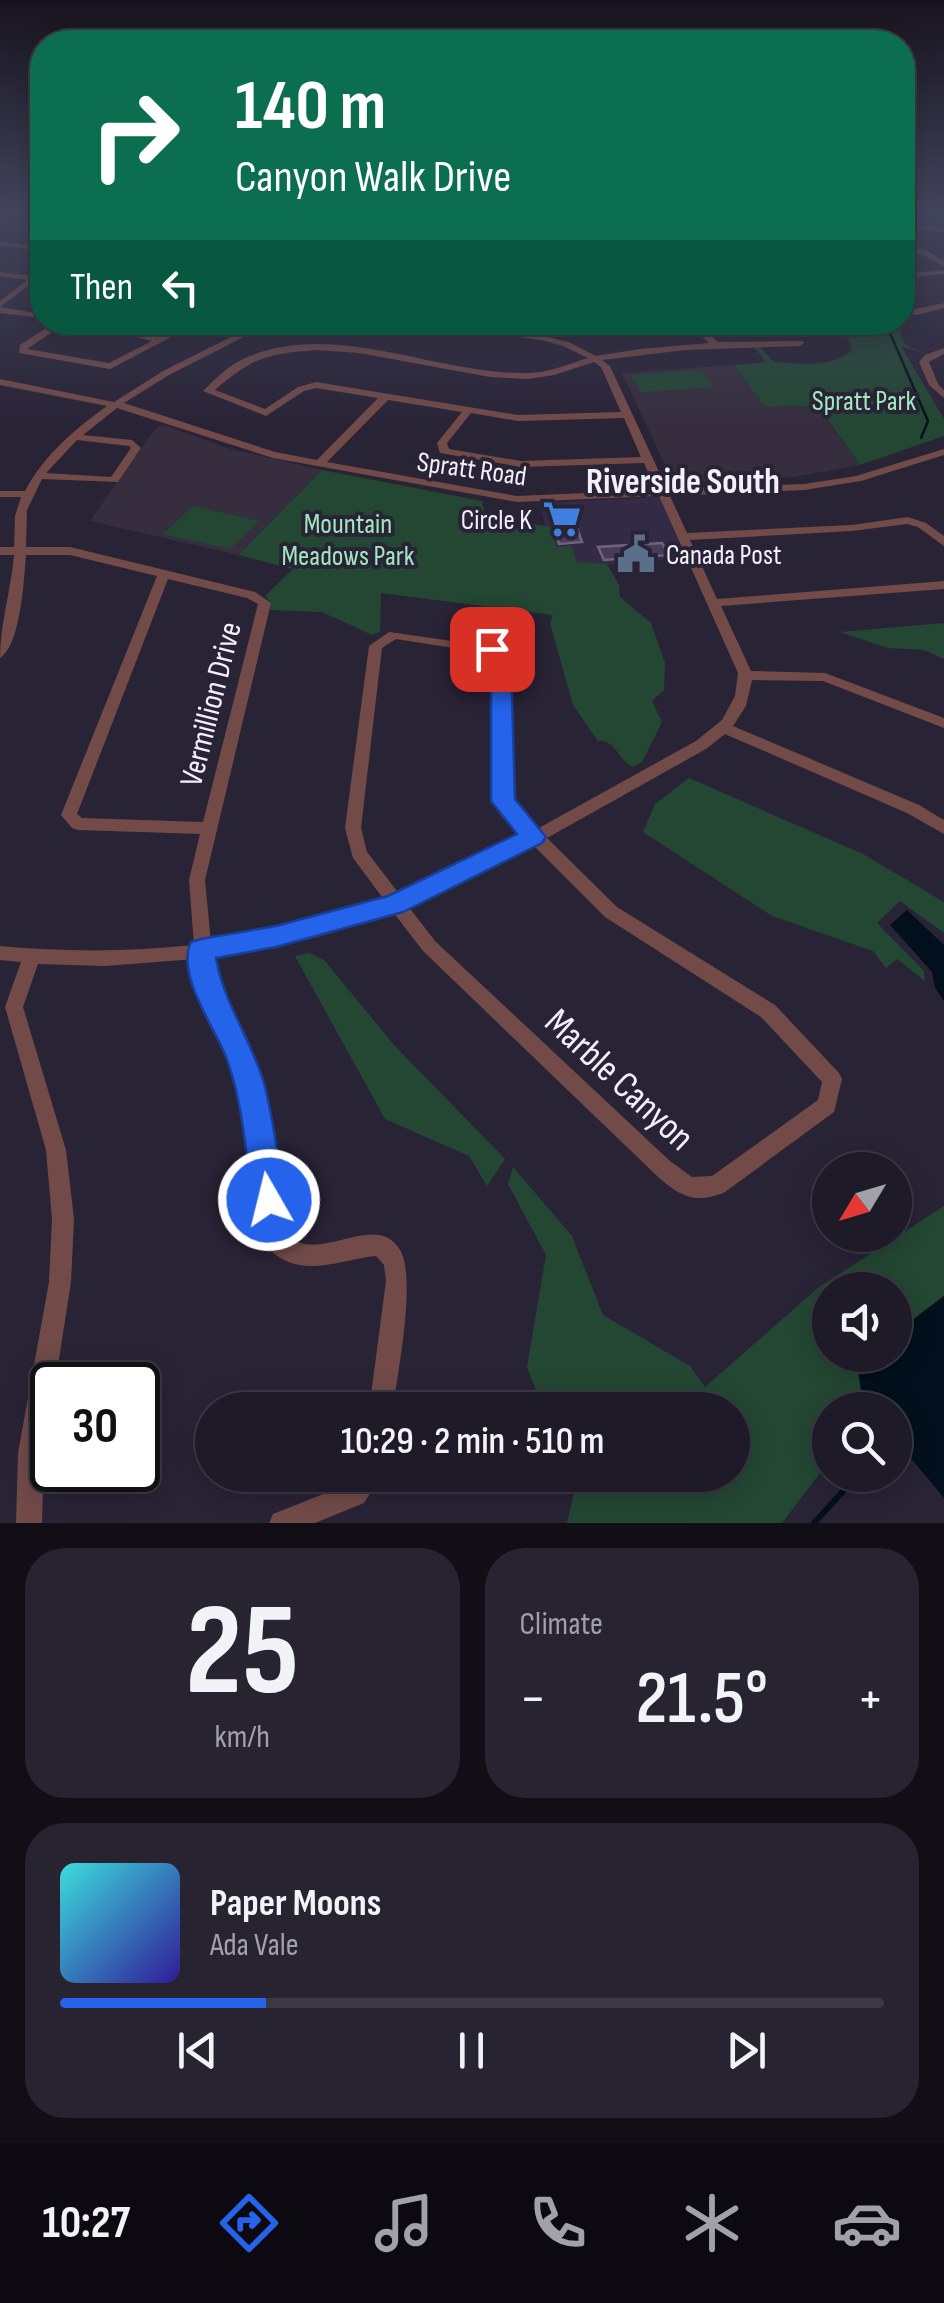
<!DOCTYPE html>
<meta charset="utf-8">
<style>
body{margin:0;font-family:"Sofia Sans Condensed",sans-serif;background:#272330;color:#f1f3f6;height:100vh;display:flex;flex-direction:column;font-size:38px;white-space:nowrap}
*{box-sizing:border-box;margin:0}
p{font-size:32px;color:#a1a1a8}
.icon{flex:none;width:55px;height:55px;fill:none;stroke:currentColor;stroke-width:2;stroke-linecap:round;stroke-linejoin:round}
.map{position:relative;height:1523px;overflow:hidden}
.sheet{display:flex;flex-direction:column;gap:25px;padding:25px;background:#110e16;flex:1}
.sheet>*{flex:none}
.hud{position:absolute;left:30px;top:30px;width:885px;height:305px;border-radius:40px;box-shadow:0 5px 25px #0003,0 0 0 2px #3c3845;background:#0b6e4f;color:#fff;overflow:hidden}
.needle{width:65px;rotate:232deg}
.fabs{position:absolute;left:812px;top:1152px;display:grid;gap:20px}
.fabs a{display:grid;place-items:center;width:100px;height:100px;border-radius:50%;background:#1f1a28;box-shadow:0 5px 25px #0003,0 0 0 2px #3c3845;font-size:50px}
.speed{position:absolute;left:30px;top:1362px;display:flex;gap:20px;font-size:50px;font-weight:700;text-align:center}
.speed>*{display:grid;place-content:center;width:130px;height:130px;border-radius:50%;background:#1f1a28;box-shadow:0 5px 25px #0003,0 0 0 2px #3c3845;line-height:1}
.speed .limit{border:5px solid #111;border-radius:15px;background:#fff;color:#111}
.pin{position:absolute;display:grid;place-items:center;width:85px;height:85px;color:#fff;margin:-42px;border-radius:20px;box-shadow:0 5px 15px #0006}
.me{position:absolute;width:110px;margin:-55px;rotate:352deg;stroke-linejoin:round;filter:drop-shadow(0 0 8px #0008)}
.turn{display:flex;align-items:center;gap:35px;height:210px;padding:0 40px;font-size:45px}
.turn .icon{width:130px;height:130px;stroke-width:2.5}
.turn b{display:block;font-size:70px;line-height:85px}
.then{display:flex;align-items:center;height:95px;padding:0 40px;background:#0003;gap:20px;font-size:38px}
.big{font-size:75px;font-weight:600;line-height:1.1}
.sheet .widget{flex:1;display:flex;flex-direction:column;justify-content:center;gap:15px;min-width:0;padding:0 35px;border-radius:40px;background:#272330}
.sheet .dial{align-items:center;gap:0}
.dial b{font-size:130px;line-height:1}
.song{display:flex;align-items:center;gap:30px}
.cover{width:120px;height:120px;border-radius:15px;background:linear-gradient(135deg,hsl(180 70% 55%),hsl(250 70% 35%))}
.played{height:10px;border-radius:5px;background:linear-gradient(90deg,#2563eb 25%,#3c3845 25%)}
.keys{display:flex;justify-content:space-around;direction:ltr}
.heat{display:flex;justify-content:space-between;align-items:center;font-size:55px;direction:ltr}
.sheet .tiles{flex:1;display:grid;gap:25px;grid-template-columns:1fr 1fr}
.widget:last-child{grid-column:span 2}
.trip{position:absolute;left:195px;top:1392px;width:555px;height:100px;border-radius:50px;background:#1f1a28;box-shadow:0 5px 25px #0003,0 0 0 2px #3c3845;font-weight:600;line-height:100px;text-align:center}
.tab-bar{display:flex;height:160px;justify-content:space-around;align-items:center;background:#0c0a10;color:#a1a1a8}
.tab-bar .icon{width:70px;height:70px}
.tab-bar .on{color:#2563eb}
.tab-bar b{font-size:45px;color:#f1f3f6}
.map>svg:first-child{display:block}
.built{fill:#332b45}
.education{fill:#362e3e}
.green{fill:#234733}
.water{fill:#01101c}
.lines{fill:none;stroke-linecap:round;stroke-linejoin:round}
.stream-far1{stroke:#01101c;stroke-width:2.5}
.stream{stroke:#01101c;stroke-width:6}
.building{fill:#4a3a5b;stroke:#6e647a;stroke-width:2.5}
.minor{fill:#724b49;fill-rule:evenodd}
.major{fill:#bc6c69;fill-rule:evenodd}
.route{fill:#2563eb;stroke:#184099;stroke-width:2.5}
.labels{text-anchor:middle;stroke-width:8;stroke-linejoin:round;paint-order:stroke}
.far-park-label{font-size:28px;fill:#a2e7bf;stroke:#292336}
.far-street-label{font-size:28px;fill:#f3effc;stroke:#292336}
.far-poi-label{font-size:28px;fill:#f3effc;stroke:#292336;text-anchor:end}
.street-label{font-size:32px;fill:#f3effc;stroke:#292336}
.far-district-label{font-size:35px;font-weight:bold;fill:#f3effc;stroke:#292336}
.near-street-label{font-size:38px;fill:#f3effc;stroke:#292336}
</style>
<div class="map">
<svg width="944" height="1523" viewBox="0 0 944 1523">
<rect width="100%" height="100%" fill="#292336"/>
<!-- built -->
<path class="built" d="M660,497L685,557L583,568L552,549L539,503Z"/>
<!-- education -->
<g class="education">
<path d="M734,365L765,407L817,406L860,465L794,477L674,484L622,373Z"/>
<path d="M164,425L227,448L322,470L238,555L90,521L155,429Z"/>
</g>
<!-- green -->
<g class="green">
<path d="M904,312L908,313L900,332L906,345L926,354L901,346L944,419V436L860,465L818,406L765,407L734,365L766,362L754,347L759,346L774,362C800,363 832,369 852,350L845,331L783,323H878L894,330L902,322Z"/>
<path d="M702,370L714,387L642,392L631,375Z"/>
<path d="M322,470L482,501L485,515L551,527L556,547L571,546L577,562L607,564L619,585L620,597L651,623L665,663L664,690L652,701L662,722L642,762L633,767C619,761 615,739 598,741L573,705L550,623L553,615L381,593L380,632L372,635L322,612L270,610L271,602L265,596L293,569L238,555Z"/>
<path d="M193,506L259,521L230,549L163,534Z"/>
<path d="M944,623V659L924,650L888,648L840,632Z"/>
<path d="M689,778L863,854L944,902V933L900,901L877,923L924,971L925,981L897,959L886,968L873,951L772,916L643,832L655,804Z"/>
<path d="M309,953L324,960L394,1045L505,1159L487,1186L469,1156L385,1119L295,956Z"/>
<path d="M513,1167L572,1236L603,1315L690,1366L705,1387L819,1287L944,1206V1296L895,1333V1290H830V1355H866L857,1362L862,1398L868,1410H830V1460L782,1523H567L575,1488L569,1475H732V1410H544L527,1367L546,1255L508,1184Z"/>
</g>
<!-- water -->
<g class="water">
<path d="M907,910L944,945V1001L935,988L932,972L890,925Z"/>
<path d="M944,1296V1498L895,1439V1410H868L862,1398L857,1362L866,1355H895V1333Z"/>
</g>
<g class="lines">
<!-- stream-far1 -->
<path class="stream-far1" d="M871,322L890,333L928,421L921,438"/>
<!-- stream -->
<path class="stream" d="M814,1523L858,1475"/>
</g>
<!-- building -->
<g class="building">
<path d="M572,514L582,542L559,544L550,515Z"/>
<path d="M662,543L669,555L604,560L598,547Z"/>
</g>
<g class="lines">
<!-- minor -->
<g class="minor">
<path d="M902,223L944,228V232L902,227Z"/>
<path d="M0,241L42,247V251L0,245Z"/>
<path d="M902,246L926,250L944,261V266L921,254L902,250Z"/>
<path d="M944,270V274L902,278V274Z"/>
<path d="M39,271H42V276L0,307L42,314V318L0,313V301L27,280L0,276V272L33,276Z"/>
<path d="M944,303V308L916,315L902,312V307L916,309Z"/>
<path d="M56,322H67L27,349L109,363L152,341L75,322C103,322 128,334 155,336C170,337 183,322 200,322L110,369L19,353L20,345Z"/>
<path d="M261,322H273L169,375L124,403L275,452L317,460L378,398L316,388L304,391L266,416L203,391C213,381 226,368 239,361C330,316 433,375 528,373C549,373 568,364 588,358L563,346L541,340L417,322H448L518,330L569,342L596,356L640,349L709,343L695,329L666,322L701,325L718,342L803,341L804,343L800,346L685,350L602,360L610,366L667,489L804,484L856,476L944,449V455L861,481L804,490L670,496L687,533L852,525L908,517L926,523L944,536V546L918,527L907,524L852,531L690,540L717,599L944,581V589L721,606L751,671L825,673L944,718V728L823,681L752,680L746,706L733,726L919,805L944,820V834L907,813L725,734L706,749L547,838L617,907L775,1005L839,1073L842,1079L834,1112L725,1192C695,1205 679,1196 656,1175L423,951L393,912C336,935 273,949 212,957L215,987L248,1051L260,1086L287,1235C319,1266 376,1209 400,1250C417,1278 397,1375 393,1410H369L386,1281L384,1265L376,1256C337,1260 301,1280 269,1249L240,1086L229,1052L197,987L195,959L105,966L38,964L23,1007L66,1150L74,1219L71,1282L55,1385H52L44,1453L42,1523H16L18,1453L49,1282L52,1219L46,1150L5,1007L21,962L0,960V946C65,952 129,952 194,945L189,880L200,834L78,830L72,828L61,815L157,576L70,555H26C24,579 21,645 0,658C0,624 11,590 14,555H0V547H14L15,516L21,497H0V491H25C44,455 75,429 107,406L0,385V379L114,402L163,371ZM316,350L359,353L490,377L528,379L554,375L594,362L601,367L621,412L518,415L316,382L298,387L265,409L215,390C253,357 267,354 316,350ZM388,400L462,412L437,443L440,453L521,467L644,463L656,490L517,496L327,462ZM117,408L273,458L517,502L659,496L738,673L735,696L722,720L696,741L537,829L513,805L508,660L502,648L389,632L369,646L345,828L353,858L385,901C330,922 270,935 211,943L205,880L271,603L255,592L70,547H26L27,510L42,479L118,482L141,448L132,440L83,435ZM471,413L518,421L624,418L641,457L521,461L449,449L447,443ZM77,440L129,446L131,448L111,477L46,473ZM168,579L247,598L258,604L203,822L82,818L77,814ZM396,639L492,654L494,660L497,807L524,836L455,871L400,895L367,852L361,828L382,648ZM534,846L605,917L761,1017L822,1082L818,1100L712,1176L692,1177L670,1161L435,941L408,906L467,880Z"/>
<path d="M944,348V354L929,362L938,384L944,390V398L929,385L919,362L925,355Z"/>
<path d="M353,1475H382L364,1503L315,1523H269L273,1514L346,1485Z"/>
</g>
<!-- major -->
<path class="major" d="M932,213H944V217L934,215Z"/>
</g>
<!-- sky -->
<linearGradient id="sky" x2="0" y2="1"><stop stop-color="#17131e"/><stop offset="0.5" stop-color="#43455d"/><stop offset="1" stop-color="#43455d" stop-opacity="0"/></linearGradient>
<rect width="944" height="426" fill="url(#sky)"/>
<!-- route -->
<path class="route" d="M492,642L499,644L511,660L515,799L546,837L542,843L403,912L276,947L216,958C224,1004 251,1039 264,1083C274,1120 278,1161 285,1200L281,1211L269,1216L258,1211L253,1200C245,1151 243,1098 224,1052C212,1024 176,973 191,942L201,939L276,926L388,896L517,834L491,801V661L481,649Z"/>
<!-- icons -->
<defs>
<g id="supermarket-bare" transform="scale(3)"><path d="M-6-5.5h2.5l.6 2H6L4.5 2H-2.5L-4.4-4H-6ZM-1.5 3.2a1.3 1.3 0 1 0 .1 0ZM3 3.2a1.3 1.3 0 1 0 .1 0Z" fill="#3f7fe0" stroke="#292336" stroke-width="2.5" paint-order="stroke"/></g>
<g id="civic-bare" transform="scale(3)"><path d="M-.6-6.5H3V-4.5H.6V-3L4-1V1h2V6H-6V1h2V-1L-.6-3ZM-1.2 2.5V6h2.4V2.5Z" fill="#5c6f8a" stroke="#292336" stroke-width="2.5" paint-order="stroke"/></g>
</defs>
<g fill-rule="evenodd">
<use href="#supermarket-bare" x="562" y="519"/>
<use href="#civic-bare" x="636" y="554"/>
</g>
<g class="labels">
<!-- far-park labels -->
<g class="far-park-label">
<text x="864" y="410">Spratt Park</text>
<text x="348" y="533">Mountain<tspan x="348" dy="32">Meadows Park</tspan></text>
</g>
<!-- far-street labels -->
<g class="far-street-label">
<text transform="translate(472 468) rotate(8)" y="10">Spratt Road</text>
</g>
<!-- far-poi labels -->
<g class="far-poi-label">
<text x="532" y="529">Circle K</text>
<text x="666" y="564" text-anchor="start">Canada Post</text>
</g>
<!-- street labels -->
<g class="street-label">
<text transform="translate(210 704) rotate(-76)" y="11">Vermillion Drive</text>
</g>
<!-- far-district labels -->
<g class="far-district-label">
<text x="683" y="493">Riverside South</text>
</g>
<!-- near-street labels -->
<g class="near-street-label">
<text transform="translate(620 1079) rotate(43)" y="13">Marble Canyon</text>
</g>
</g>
</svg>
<div class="fabs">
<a><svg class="needle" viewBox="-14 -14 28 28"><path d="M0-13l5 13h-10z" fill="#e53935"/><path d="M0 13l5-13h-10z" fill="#a1a1a8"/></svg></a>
<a><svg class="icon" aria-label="sound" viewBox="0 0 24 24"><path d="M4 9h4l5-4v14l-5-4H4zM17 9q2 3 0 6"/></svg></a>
<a><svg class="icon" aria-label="search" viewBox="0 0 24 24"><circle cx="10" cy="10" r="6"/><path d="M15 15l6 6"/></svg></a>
</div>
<div class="speed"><div class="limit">30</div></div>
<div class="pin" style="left:492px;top:649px;background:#d93025"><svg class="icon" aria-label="arrive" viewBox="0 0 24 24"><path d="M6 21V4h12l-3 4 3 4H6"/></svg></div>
<svg class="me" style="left:269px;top:1200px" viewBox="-20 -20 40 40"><circle r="17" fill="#2563eb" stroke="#fff" stroke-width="3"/><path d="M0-11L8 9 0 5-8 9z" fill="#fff"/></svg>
<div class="trip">10:29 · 2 min · 510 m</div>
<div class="hud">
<div class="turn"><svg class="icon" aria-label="right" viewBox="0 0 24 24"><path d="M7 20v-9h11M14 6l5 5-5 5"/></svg><div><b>140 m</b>Canyon Walk Drive</div></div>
<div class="then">Then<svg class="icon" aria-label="left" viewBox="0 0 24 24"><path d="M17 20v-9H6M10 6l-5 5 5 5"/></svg></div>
</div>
</div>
<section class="sheet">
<div class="tiles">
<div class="widget dial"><b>25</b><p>km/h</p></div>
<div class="widget"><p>Climate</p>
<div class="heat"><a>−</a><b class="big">21.5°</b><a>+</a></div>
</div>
<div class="widget">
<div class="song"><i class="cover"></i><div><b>Paper Moons</b><p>Ada Vale</p></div></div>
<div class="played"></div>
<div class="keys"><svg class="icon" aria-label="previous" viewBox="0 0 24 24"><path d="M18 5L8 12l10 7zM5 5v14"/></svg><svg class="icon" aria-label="pause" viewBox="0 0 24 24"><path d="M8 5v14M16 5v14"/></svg><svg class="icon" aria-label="next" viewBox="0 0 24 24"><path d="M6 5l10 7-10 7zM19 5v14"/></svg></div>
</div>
</div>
</section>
<nav class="tab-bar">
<b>10:27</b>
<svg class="icon on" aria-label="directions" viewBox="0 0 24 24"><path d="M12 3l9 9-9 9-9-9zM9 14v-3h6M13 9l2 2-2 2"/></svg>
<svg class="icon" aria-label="music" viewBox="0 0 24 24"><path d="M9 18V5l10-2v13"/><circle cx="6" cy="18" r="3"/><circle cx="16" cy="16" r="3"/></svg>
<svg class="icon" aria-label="phone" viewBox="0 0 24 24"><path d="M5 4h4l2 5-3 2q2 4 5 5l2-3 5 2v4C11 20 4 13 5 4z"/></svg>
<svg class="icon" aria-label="climate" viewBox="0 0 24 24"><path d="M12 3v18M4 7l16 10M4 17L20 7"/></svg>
<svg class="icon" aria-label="car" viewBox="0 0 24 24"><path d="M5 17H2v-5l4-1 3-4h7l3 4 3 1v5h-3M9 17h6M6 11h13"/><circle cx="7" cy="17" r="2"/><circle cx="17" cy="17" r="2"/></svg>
</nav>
